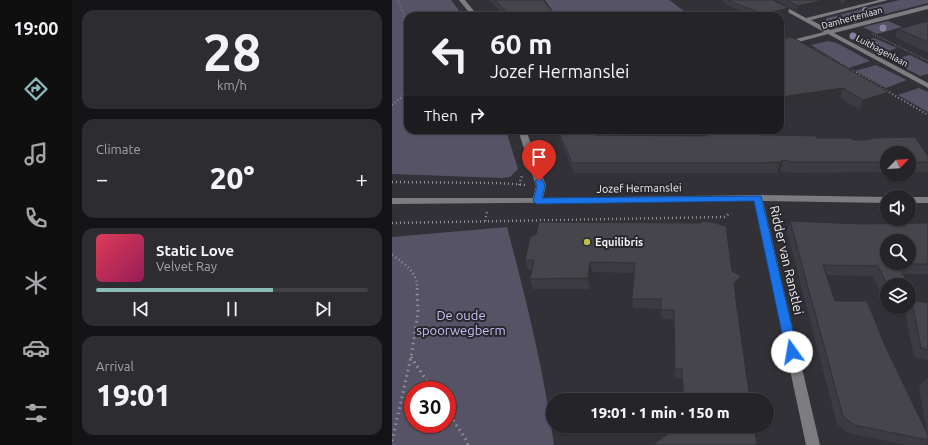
<!DOCTYPE html>
<meta charset="utf-8">
<style>
body{margin:0;font-family:Ubuntu,sans-serif;background:#2d2d31;color:#f1f3f6;height:100vh;display:flex;flex-direction:column;font-size:15px;white-space:nowrap}
*{box-sizing:border-box;margin:0}
p{font-size:13px;color:#a3a5a8}
.icon{flex:none;width:22px;height:22px;fill:none;stroke:currentColor;stroke-width:2;stroke-linecap:round;stroke-linejoin:round}
.map{position:relative;flex:1;overflow:hidden}
.panel{display:flex;flex-direction:column;gap:10px;padding:10px;background:#141417;width:320px}
.panel>*{flex:none}
.hud{position:absolute;left:12px;top:12px;width:380px;height:122px;border-radius:12px;box-shadow:0 1px 3px #0004,0 0 0 1px #424246;background:#252529;color:#f1f3f6;overflow:hidden}
.needle{width:26px;rotate:65deg}
.controls{position:absolute;left:488px;top:146px;display:grid;gap:8px}
.controls a{display:grid;place-items:center;width:36px;height:36px;border-radius:50%;background:#252529;box-shadow:0 1px 3px #0004,0 0 0 1px #424246;font-size:20px}
.speed{position:absolute;left:12px;top:381px;display:flex;gap:8px;font-size:20px;font-weight:700;text-align:center}
.speed>*{display:grid;place-content:center;width:52px;height:52px;border-radius:50%;background:#252529;box-shadow:0 1px 3px #0004,0 0 0 1px #424246;line-height:1}
.speed .limit{border:6px solid #d22;background:#fff;color:#111}
.pin{position:absolute;display:grid;place-items:center;width:34px;height:34px;color:#fff;margin:-41px -17px;border-radius:50% 50% 50% 0;rotate:-45deg;box-shadow:0 0 4px #0007}
.pin .icon{rotate:45deg}
.me{position:absolute;width:44px;margin:-22px;rotate:347deg;stroke-linejoin:round;filter:drop-shadow(0 0 3px #0008)}
.turn{display:flex;align-items:center;gap:14px;height:84px;padding:0 20px;font-size:18px}
.turn .icon{width:52px;height:52px;stroke-width:2.5}
.turn b{display:block;font-size:28px;line-height:34px}
.then{display:flex;align-items:center;height:38px;padding:0 20px;background:#0003;gap:8px;font-size:15px}
.big{font-size:30px;font-weight:800;line-height:1.1}
.panel .tile{flex:1;display:flex;flex-direction:column;justify-content:center;gap:6px;min-width:0;padding:0 14px;border-radius:12px;background:#2d2d31}
.panel .dial{align-items:center;gap:0}
.dial b{font-size:52px;line-height:1}
.song{display:flex;align-items:center;gap:12px}
.cover{width:48px;height:48px;border-radius:6px;background:linear-gradient(135deg,hsl(350 70% 55%),hsl(330 70% 35%))}
.played{height:4px;border-radius:2px;background:linear-gradient(90deg,#8bbbb9 65%,#424246 65%)}
.keys{display:flex;justify-content:space-around;direction:ltr}
.heat{display:flex;justify-content:space-between;align-items:center;font-size:22px;direction:ltr}
.trip{position:absolute;left:154px;top:393px;width:228px;height:40px;border-radius:20px;background:#252529;box-shadow:0 1px 3px #0004,0 0 0 1px #424246;font-weight:800;line-height:40px;text-align:center}
main{display:flex;flex:1;min-height:0}
.tabs{display:flex;flex-direction:column;width:72px;justify-content:space-around;align-items:center;background:#0f0f10;color:#a3a5a8}
.tabs .icon{width:28px;height:28px}
.tabs .current{color:#8bbbb9}
.tabs b{font-size:18px;color:#f1f3f6}
.map>svg:first-child{display:block}
.green{fill:#565367;fill-rule:evenodd}
.lines{fill:none;stroke-linecap:round;stroke-linejoin:round}
.path-far3{stroke:#939398;stroke-width:1.5;stroke-dasharray:0.5 2;stroke-linecap:butt}
.path-far2{stroke:#939398;stroke-width:2;stroke-dasharray:1 2.5;stroke-linecap:butt}
.path-far1{stroke:#939398;stroke-width:2.5;stroke-dasharray:1 3;stroke-linecap:butt}
.path{stroke:#939398;stroke-width:3;stroke-dasharray:1.5 4;stroke-linecap:butt}
.minor{fill:#7d7c80;fill-rule:evenodd}
.tree{fill:#8480a0}
.wall{fill:#3c3b41}
.shaded-wall{fill:#313035}
.building{fill:#46454c;stroke:#313035;fill-rule:evenodd}
.route{fill:#1a73e8;stroke:#114b97}
.poi-dot{fill:#bcbf43;stroke:#28272d;stroke-width:1.5}
.labels{text-anchor:middle;stroke-width:4;stroke-linejoin:round;paint-order:stroke}
.far-street-label{font-size:9px;fill:#f2f2f6;stroke:#28272d}
.street-label{font-size:11px;fill:#f2f2f6;stroke:#28272d}
.poi-label{font-size:11px;font-weight:bold;fill:#f2f2f6;stroke:#28272d;text-anchor:start}
.near-street-label{font-size:13px;fill:#f2f2f6;stroke:#28272d}
.near-park-label{font-size:13px;fill:#c7c0f5;stroke:#28272d}
</style>
<main>
<nav class="tabs">
<b>19:00</b>
<svg class="icon current" aria-label="directions" viewBox="0 0 24 24"><path d="M12 3l9 9-9 9-9-9zM9 14v-3h6M13 9l2 2-2 2"/></svg>
<svg class="icon" aria-label="music" viewBox="0 0 24 24"><path d="M9 18V5l10-2v13"/><circle cx="6" cy="18" r="3"/><circle cx="16" cy="16" r="3"/></svg>
<svg class="icon" aria-label="phone" viewBox="0 0 24 24"><path d="M5 4h4l2 5-3 2q2 4 5 5l2-3 5 2v4C11 20 4 13 5 4z"/></svg>
<svg class="icon" aria-label="climate" viewBox="0 0 24 24"><path d="M12 3v18M4 7l16 10M4 17L20 7"/></svg>
<svg class="icon" aria-label="car" viewBox="0 0 24 24"><path d="M5 17H2v-5l4-1 3-4h7l3 4 3 1v5h-3M9 17h6M6 11h13"/><circle cx="7" cy="17" r="2"/><circle cx="17" cy="17" r="2"/></svg>
<svg class="icon" aria-label="filters" viewBox="0 0 24 24"><path d="M4 7h16M4 17h16"/><circle cx="9" cy="7" r="2"/><circle cx="15" cy="17" r="2"/></svg>
</nav>
<section class="panel">
<div class="tile dial"><b>28</b><p>km/h</p></div>
<div class="tile"><p>Climate</p>
<div class="heat"><a>−</a><b class="big">20°</b><a>+</a></div>
</div>
<div class="tile">
<div class="song"><i class="cover"></i><div><b>Static Love</b><p>Velvet Ray</p></div></div>
<div class="played"></div>
<div class="keys"><svg class="icon" aria-label="previous" viewBox="0 0 24 24"><path d="M18 5L8 12l10 7zM5 5v14"/></svg><svg class="icon" aria-label="pause" viewBox="0 0 24 24"><path d="M8 5v14M16 5v14"/></svg><svg class="icon" aria-label="next" viewBox="0 0 24 24"><path d="M6 5l10 7-10 7zM19 5v14"/></svg></div>
</div>
<div class="tile"><p>Arrival</p><b class="big">19:01</b></div>
</section>
<div class="map">
<svg width="536" height="445" viewBox="0 0 536 445">
<rect width="100%" height="100%" fill="#313137"/>
<!-- green -->
<g class="green">
<path d="M0,0H59L71,16H16V130H114L126,169L118,177L110,178L0,174Z"/>
<path d="M153,0H277L299,16H164Z"/>
<path d="M507,0H536V3L450,25L440,24L433,21L435,18Z"/>
<path d="M496,21L510,27L485,34L471,27Z"/>
<path d="M482,38L505,48L486,55L464,43Z"/>
<path d="M436,41L445,43L478,61L457,68L419,45Z"/>
<path d="M518,55L536,64V74L528,76L498,60Z"/>
<path d="M484,65L515,80L494,88L463,71Z"/>
<path d="M527,88L536,92V112L506,95Z"/>
<path d="M115,227C134,299 152,371 162,445H0V237ZM21,390H55V424H21Z"/>
</g>
<g class="lines">
<!-- path-far3 -->
<g class="path-far3">
<path d="M6,0L16,24"/>
<path d="M481,34L536,61"/>
<path d="M422,49L462,72"/>
</g>
<!-- path-far2 -->
<g class="path-far2">
<path d="M461,71L536,115"/>
<path d="M0,105L16,92"/>
</g>
<!-- path-far1 -->
<g class="path-far1">
<path d="M0,182L105,183L134,185"/>
<path d="M127,185L130,176"/>
<path d="M93,221L95,212"/>
<path d="M0,223L332,217L339,213"/>
<path d="M0,255C12,264 25,271 25,287"/>
</g>
<!-- path -->
<g class="path">
<path d="M19,357L41,390"/>
<path d="M55,411L75,441L76,445"/>
<path d="M0,441L19,357L26,313L25,286"/>
</g>
<!-- minor -->
<g class="minor">
<path d="M67,0H73L86,16H80Z"/>
<path d="M374,0H381L414,18L487,0H496L419,20L438,30L536,5V9L442,33L536,83V88L436,34L388,47V43L432,32Z"/>
<path d="M126,130H134L154,186L151,198L366,195L496,197L495,203L371,201L428,445H414L362,201L0,204V198H141L144,186Z"/>
<path d="M516,197H536V203H517Z"/>
</g>
</g>
<!-- trees -->
<g class="tree">
<circle cx="473" cy="10" r="3"/>
<circle cx="486" cy="10" r="3"/>
<circle cx="463" cy="19" r="3.5"/>
<circle cx="444" cy="24" r="3.5"/>
<circle cx="491" cy="28" r="3.5"/>
<circle cx="461" cy="36" r="3.5"/>
</g>
<!-- wall -->
<g class="wall">
<path d="M97,0H151L162,14L163,16H112Z"/>
<path d="M330,0H381L397,8L396,14L385,16H361L333,4V2Z"/>
<path d="M384,0H467L452,4L448,2L405,11Z"/>
<path d="M536,21V53L503,37L506,29Z"/>
<path d="M388,30L390,39L493,102L468,110L448,98L388,106Z"/>
<path d="M164,130H203L204,135L425,138L461,140L536,156V170L535,172H517V153H495V172L398,173L388,171L385,173H182Z"/>
<path d="M398,221L469,224L536,223V274H511L495,285V306L481,276L434,275L443,301L494,348L535,434L527,387L535,378H536V443L534,445H514L456,433L445,424L395,231Z"/>
<path d="M144,234L340,271L347,286L343,290L358,400H291L290,378H283L282,320L269,319V309L241,308L240,299L242,273L200,272L198,289H141L138,279L140,270H136L133,260Z"/>
<path d="M517,287L524,301L536,303V360L522,357L513,311L497,310L495,307H517Z"/>
</g>
<!-- shaded-wall -->
<g class="shaded-wall">
<path d="M433,0H448V2L405,11L406,6Z"/>
<path d="M453,0H467L452,4Z"/>
<path d="M397,8L396,14L385,16H370V14Z"/>
<path d="M392,32L390,41L388,42V33Z"/>
<path d="M451,88L448,98L388,106V97Z"/>
<path d="M497,92L493,102L468,110L471,100Z"/>
<path d="M391,160L388,171L385,173L388,162Z"/>
<path d="M198,262L200,272L198,289L196,278Z"/>
<path d="M349,276L347,286L340,293L342,283Z"/>
</g>
<!-- building -->
<g class="building">
<path d="M103,0H151L162,14L153,16H118Z"/>
<path d="M336,0H381L397,8L370,14Z"/>
<path d="M395,0H433L406,6Z"/>
<path d="M536,21V42L506,29Z"/>
<path d="M388,30L392,32L388,33L389,39L400,37L497,92L471,100L451,88L388,97Z"/>
<path d="M166,130H203L204,133V135L313,136V134H345L424,136L425,138H460L461,140H475L482,138L523,137L536,156V162H517V153H495V162H401L391,160L388,162L367,163H180Z"/>
<path d="M309,221L319,222L334,226L340,271L349,276L342,283L345,308L358,400H292L290,369H283L282,310H269V299H240L243,263L198,262L196,278L138,279L142,260H133L138,237L144,234L147,222L309,223Z"/>
<path d="M398,221L469,224L536,223V264H506L516,285H495L486,266L431,265L443,301H475L494,348L536,435V440L462,425L451,416ZM495,241H517V263H495Z"/>
<path d="M517,287L524,301L536,303V350L529,348L520,301H517Z"/>
<path d="M277,426H362L365,445H261L277,433Z"/>
</g>
<!-- route -->
<path class="route" d="M147,178L150,179L153,186L150,198L369,196L406,352L404,356L400,358L396,356L394,352L362,201L145,204L141,201L145,186L143,181Z"/>
<!-- markers -->
<circle class="poi-dot" cx="195" cy="242" r="4"/>
<g class="labels">
<!-- far-street labels -->
<g class="far-street-label">
<text transform="translate(460 18) rotate(-15)" y="3">Damhertenlaan</text>
<text transform="translate(490 51) rotate(28)" y="3">Luithagenlaan</text>
</g>
<!-- street labels -->
<g class="street-label">
<text transform="translate(247 188) rotate(-1)" y="4">Jozef Hermanslei</text>
</g>
<!-- poi labels -->
<g class="poi-label">
<text x="203" y="246">Equilibris</text>
</g>
<!-- near-street labels -->
<g class="near-street-label">
<text transform="translate(395 260) rotate(77)" y="5">Ridder van Ranstlei</text>
</g>
<!-- near-park labels -->
<g class="near-park-label">
<text x="69" y="320">De oude<tspan x="69" dy="15">spoorwegberm</tspan></text>
</g>
</g>
</svg>
<div class="controls">
<a><svg class="needle" viewBox="-14 -14 28 28"><path d="M0-13l5 13h-10z" fill="#e53935"/><path d="M0 13l5-13h-10z" fill="#a3a5a8"/></svg></a>
<a><svg class="icon" aria-label="sound" viewBox="0 0 24 24"><path d="M4 9h4l5-4v14l-5-4H4zM17 9q2 3 0 6"/></svg></a>
<a><svg class="icon" aria-label="search" viewBox="0 0 24 24"><circle cx="10" cy="10" r="6"/><path d="M15 15l6 6"/></svg></a>
<a><svg class="icon" aria-label="layers" viewBox="0 0 24 24"><path d="M12 4l9 5-9 5-9-5zM3 14l9 5 9-5"/></svg></a>
</div>
<div class="speed"><div class="limit">30</div></div>
<div class="pin" style="left:147px;top:181px;background:#d93025"><svg class="icon" aria-label="arrive" viewBox="0 0 24 24"><path d="M6 21V4h12l-3 4 3 4H6"/></svg></div>
<svg class="me" style="left:400px;top:352px" viewBox="-20 -20 40 40"><circle r="19" fill="#fff"/><path d="M0-13L10 11 0 6-10 11z" fill="#1a73e8"/></svg>
<div class="trip">19:01 · 1 min · 150 m</div>
<div class="hud">
<div class="turn"><svg class="icon" aria-label="left" viewBox="0 0 24 24"><path d="M17 20v-9H6M10 6l-5 5 5 5"/></svg><div><b>60 m</b>Jozef Hermanslei</div></div>
<div class="then">Then<svg class="icon" aria-label="right" viewBox="0 0 24 24"><path d="M7 20v-9h11M14 6l5 5-5 5"/></svg></div>
</div>
</div>
</main>
